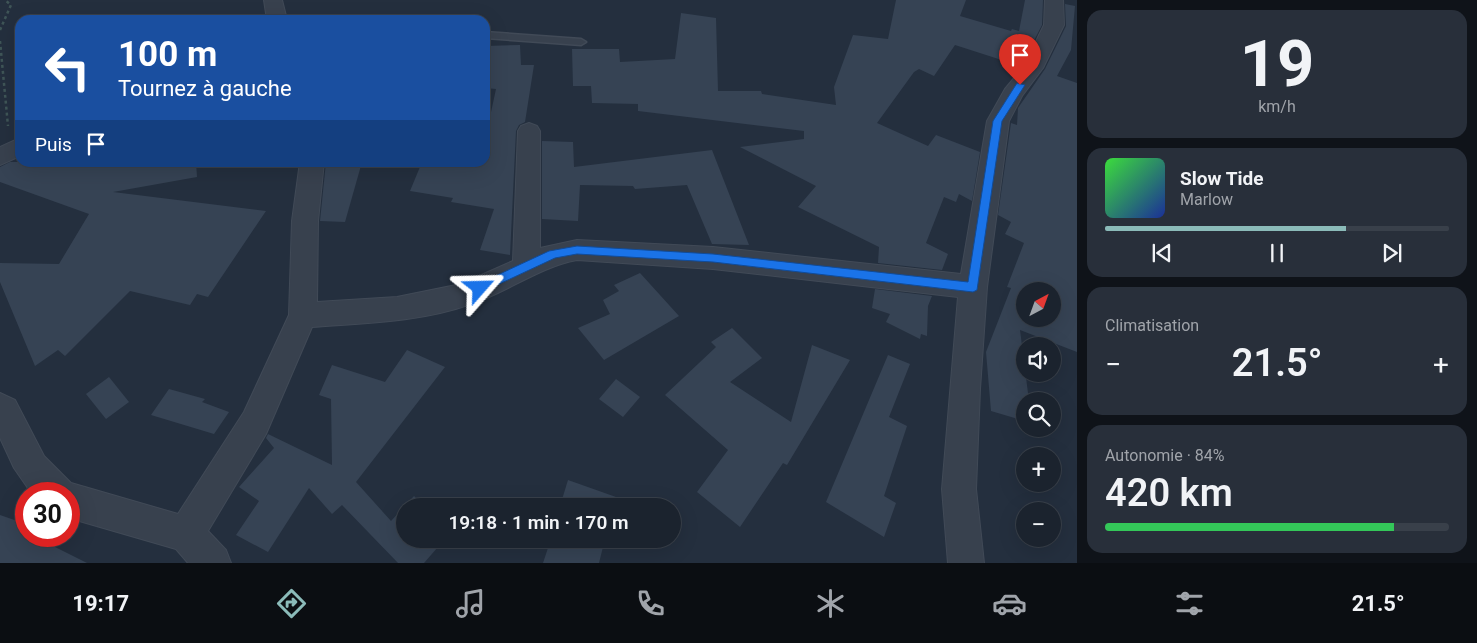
<!DOCTYPE html>
<html lang="fr">
<meta charset="utf-8">
<style>
body{margin:0;font-family:Roboto,sans-serif;background:#282f3a;color:#f1f3f6;height:100vh;display:flex;flex-direction:column;font-size:19px;white-space:nowrap}
*{box-sizing:border-box;margin:0}
p{font-size:16px;color:#a0a4aa}
.icon{flex:none;width:28px;height:28px;fill:none;stroke:currentColor;stroke-width:2;stroke-linecap:round;stroke-linejoin:round}
.map{position:relative;flex:1;overflow:hidden}
.side{display:flex;flex-direction:column;gap:10px;padding:10px;background:#0f1319;width:400px}
.side>*{flex:none}
.banner{position:absolute;left:15px;top:15px;width:475px;height:152px;border-radius:15px;box-shadow:0 5px 20px #0002,0 0 0 1px #39404a;background:#1a4fa0;color:#fff;overflow:hidden}
.needle{width:32px;rotate:41deg}
.fabs{position:absolute;left:1016px;top:282px;display:grid;gap:10px}
.fabs a{display:grid;place-items:center;width:45px;height:45px;border-radius:50%;background:#1b232e;box-shadow:0 5px 20px #0002,0 0 0 1px #39404a;font-size:25px}
.speed{position:absolute;left:15px;top:482px;display:flex;gap:10px;font-size:25px;font-weight:700;text-align:center}
.speed>*{display:grid;place-content:center;width:65px;height:65px;border-radius:50%;background:#1b232e;box-shadow:0 5px 20px #0002,0 0 0 1px #39404a;line-height:1}
.speed .limit{border:8px solid #d22;background:#fff;color:#111}
.pin{position:absolute;display:grid;place-items:center;width:42px;height:42px;color:#fff;margin:-51px -21px;border-radius:50% 50% 50% 0;rotate:-45deg;box-shadow:0 0 5px #0007}
.pin .icon{rotate:45deg}
.me{position:absolute;width:55px;margin:-28px;rotate:65deg;stroke-linejoin:round;filter:drop-shadow(0 0 4px #0008)}
.turn{display:flex;align-items:center;gap:18px;height:105px;padding:0 20px;font-size:22px}
.turn .icon{width:65px;height:65px;stroke-width:2.5}
.turn b{display:block;font-size:35px;line-height:42px}
.then{display:flex;align-items:center;height:48px;padding:0 20px;background:#0003;gap:10px;font-size:19px}
.big{font-size:38px;font-weight:600;line-height:1.1}
.side .card{flex:1;display:flex;flex-direction:column;justify-content:center;gap:8px;min-width:0;padding:0 18px;border-radius:15px;background:#282f3a}
.side .dial{align-items:center;gap:0}
.dial b{font-size:65px;line-height:1}
.song{display:flex;align-items:center;gap:15px}
.cover{width:60px;height:60px;border-radius:8px;background:linear-gradient(135deg,hsl(120 70% 55%),hsl(230 70% 35%))}
.played{height:5px;border-radius:2px;background:linear-gradient(90deg,#8bbbb9 70%,#39404a 70%)}
.keys{display:flex;justify-content:space-around;direction:ltr}
.heat{display:flex;justify-content:space-between;align-items:center;font-size:28px;direction:ltr}
.charge{height:8px;border-radius:4px;background:linear-gradient(90deg,#34c759 84%,#39404a 0)}
.trip{position:absolute;left:396px;top:498px;width:285px;height:50px;border-radius:25px;background:#1b232e;box-shadow:0 5px 20px #0002,0 0 0 1px #39404a;font-weight:600;line-height:50px;text-align:center}
.dock{display:flex;height:80px;justify-content:space-around;align-items:center;background:#0b0e12;color:#a0a4aa}
.dock .icon{width:35px;height:35px}
.dock .current{color:#8bbbb9}
.dock b{font-size:22px;color:#f1f3f6}
main{display:flex;flex:1;min-height:0}
.map>svg:first-child{display:block}
.building{fill:#364354;fill-rule:evenodd}
.lines{fill:none;stroke-linecap:round;stroke-linejoin:round}
.lane-casing{stroke:#414a57;stroke-width:3}
.street-casing{stroke:#414a57;stroke-width:2}
.path{stroke:#3f5557;stroke-width:2.5;stroke-dasharray:3 3;stroke-linecap:butt}
.lane{fill:#38414e;fill-rule:evenodd}
.street{fill:#38414e;fill-rule:evenodd}
.route{fill:#1a73e8;stroke:#114b97}
</style>
<main>
<div class="map">
<svg width="1077" height="563" viewBox="0 0 1077 563">
<rect width="100%" height="100%" fill="#242f3e"/>
<!-- building -->
<g class="building">
<path d="M896,0H966L960,16L1011,31L1012,29L1019,31L1025,0H1043L1042,25L1020,68V66L955,45L934,76L919,69L914,72L877,123L928,146L936,135L980,152L972,201L959,194L956,202L944,197L926,243L948,254L942,270L878,263L879,247L798,207L816,186L740,147L804,139V131L638,111V104L592,103L591,86H573L572,49H619L620,62L675,59L681,13L716,18L718,91H761L762,94L836,105L834,87L853,35L888,39Z"/>
<path d="M1065,4L1075,6L1071,50L1057,76L1077,83V352L1020,330L1029,401H1025V421L991,411L986,352L1011,288L1007,287L1024,243L1005,234L1011,222L998,215L1011,123L1017,125L1018,108L1045,69L1066,26ZM1025,291H1052V319H1025Z"/>
<path d="M520,45L521,65H534L525,122L519,125L516,131L510,255L480,250L494,209L451,202L453,198L410,191L422,162H485V140L496,89L485,88V46Z"/>
<path d="M542,141L573,142L574,167L712,150L749,245L712,244L687,185L635,189L633,186L580,185L578,221L542,219Z"/>
<path d="M10,162H196L197,177L113,192L266,211L208,297L197,294L190,305L130,291L65,356L58,350L35,366L0,282V263L59,264L89,214L0,182V167Z"/>
<path d="M326,162H362L345,222L320,221Z"/>
<path d="M640,273L679,316L604,360L578,328L610,314L603,300L619,291L614,285Z"/>
<path d="M875,289L932,296L928,306L927,336L921,334L920,339L886,322L890,314L872,308Z"/>
<path d="M732,328L762,358L730,382L791,422L812,345L850,360L787,465L783,463L740,527L697,492L728,450L665,395L716,347L711,342Z"/>
<path d="M407,350L445,367L356,482L391,521L414,496L424,506H405V539H445L424,563H398L342,505L332,514L309,488L268,552L236,535L259,501L239,487L274,448L266,438L268,434L332,465L331,399L319,395L332,365L385,382Z"/>
<path d="M888,355L910,364L889,417L907,426L884,496L896,503L884,537L826,502Z"/>
<path d="M109,377L129,402L106,419L86,394Z"/>
<path d="M616,379L640,397L623,417L599,399Z"/>
<path d="M169,389L205,399L202,402L229,412L214,434L151,415Z"/>
<path d="M568,480L616,497L614,506H560Z"/>
<path d="M0,515L26,524V536H33L87,563H0Z"/>
<path d="M551,539H605L599,563H543Z"/>
</g>
<g class="lines">
<!-- lane casing -->
<g class="lane-casing">
<path id="lane" d="M485,32L581,39L586,42L581,45L485,38Z"/>
</g>
<!-- street casing -->
<g class="street-casing">
<g id="street">
<path d="M264,0H282L287,20H267Z"/>
<path d="M1045,0H1063L1064,25L1043,68L1022,96L1009,121L987,287L980,389L976,489L984,563H948L942,489L958,297L713,269L577,260C539,267 508,292 471,304C421,322 365,323 312,327L266,434L208,531L226,550L231,563H188L176,549L69,518V494H32L14,468L0,438V393L15,400L44,456L71,483L178,514L244,412L289,315L292,221L300,162H324L318,221L317,302L397,297L461,284L513,261L518,131L521,126L529,123L537,126L540,131V248L577,240L713,247L961,274L987,121L1005,89L1024,66L1044,25Z"/>
<path d="M20,138V156L0,165V147Z"/>
</g>
</g>
<!-- path -->
<g class="path">
<path d="M0,30L11,5L5,0"/>
<path d="M0,41L8,126"/>
</g>
<!-- lane -->
<use href="#lane" class="lane"/>
<!-- street -->
<use href="#street" class="street"/>
</g>
<!-- route -->
<path class="route" d="M1017,83L1025,85L1002,121L977,290L973,292L713,262L577,254L555,258L480,293L474,288L476,285L549,251L577,246L713,254L968,282L993,121Z"/>
</svg>
<div class="fabs">
<a><svg class="needle" viewBox="-14 -14 28 28"><path d="M0-13l5 13h-10z" fill="#e53935"/><path d="M0 13l5-13h-10z" fill="#a0a4aa"/></svg></a>
<a><svg class="icon" aria-label="sound" viewBox="0 0 24 24"><path d="M4 9h4l5-4v14l-5-4H4zM17 9q2 3 0 6"/></svg></a>
<a><svg class="icon" aria-label="search" viewBox="0 0 24 24"><circle cx="10" cy="10" r="6"/><path d="M15 15l6 6"/></svg></a>
<a>+</a>
<a>−</a>
</div>
<div class="speed"><div class="limit">30</div></div>
<div class="pin" style="left:1020px;top:85px;background:#d93025"><svg class="icon" aria-label="arrive" viewBox="0 0 24 24"><path d="M6 21V4h12l-3 4 3 4H6"/></svg></div>
<svg class="me" style="left:480px;top:288px" viewBox="-20 -20 40 40"><path d="M0-17L14 15 0 8-14 15z" fill="#1a73e8" stroke="#fff" stroke-width="4"/></svg>
<div class="trip">19:18 · 1 min · 170 m</div>
<div class="banner">
<div class="turn"><svg class="icon" aria-label="left" viewBox="0 0 24 24"><path d="M17 20v-9H6M10 6l-5 5 5 5"/></svg><div><b>100 m</b>Tournez à gauche</div></div>
<div class="then">Puis<svg class="icon" aria-label="arrive" viewBox="0 0 24 24"><path d="M6 21V4h12l-3 4 3 4H6"/></svg></div>
</div>
</div>
<section class="side">
<div class="card dial"><b>19</b><p>km/h</p></div>
<div class="card">
<div class="song"><i class="cover"></i><div><b>Slow Tide</b><p>Marlow</p></div></div>
<div class="played"></div>
<div class="keys"><svg class="icon" aria-label="previous" viewBox="0 0 24 24"><path d="M18 5L8 12l10 7zM5 5v14"/></svg><svg class="icon" aria-label="pause" viewBox="0 0 24 24"><path d="M8 5v14M16 5v14"/></svg><svg class="icon" aria-label="next" viewBox="0 0 24 24"><path d="M6 5l10 7-10 7zM19 5v14"/></svg></div>
</div>
<div class="card"><p>Climatisation</p>
<div class="heat"><a>−</a><b class="big">21.5°</b><a>+</a></div>
</div>
<div class="card"><p>Autonomie · 84%</p><b class="big">420 km</b><div class="charge"></div></div>
</section>
</main>
<nav class="dock">
<b>19:17</b>
<svg class="icon current" aria-label="directions" viewBox="0 0 24 24"><path d="M12 3l9 9-9 9-9-9zM9 14v-3h6M13 9l2 2-2 2"/></svg>
<svg class="icon" aria-label="music" viewBox="0 0 24 24"><path d="M9 18V5l10-2v13"/><circle cx="6" cy="18" r="3"/><circle cx="16" cy="16" r="3"/></svg>
<svg class="icon" aria-label="phone" viewBox="0 0 24 24"><path d="M5 4h4l2 5-3 2q2 4 5 5l2-3 5 2v4C11 20 4 13 5 4z"/></svg>
<svg class="icon" aria-label="climate" viewBox="0 0 24 24"><path d="M12 3v18M4 7l16 10M4 17L20 7"/></svg>
<svg class="icon" aria-label="car" viewBox="0 0 24 24"><path d="M5 17H2v-5l4-1 3-4h7l3 4 3 1v5h-3M9 17h6M6 11h13"/><circle cx="7" cy="17" r="2"/><circle cx="17" cy="17" r="2"/></svg>
<svg class="icon" aria-label="filters" viewBox="0 0 24 24"><path d="M4 7h16M4 17h16"/><circle cx="9" cy="7" r="2"/><circle cx="15" cy="17" r="2"/></svg>
<b>21.5°</b>
</nav>
